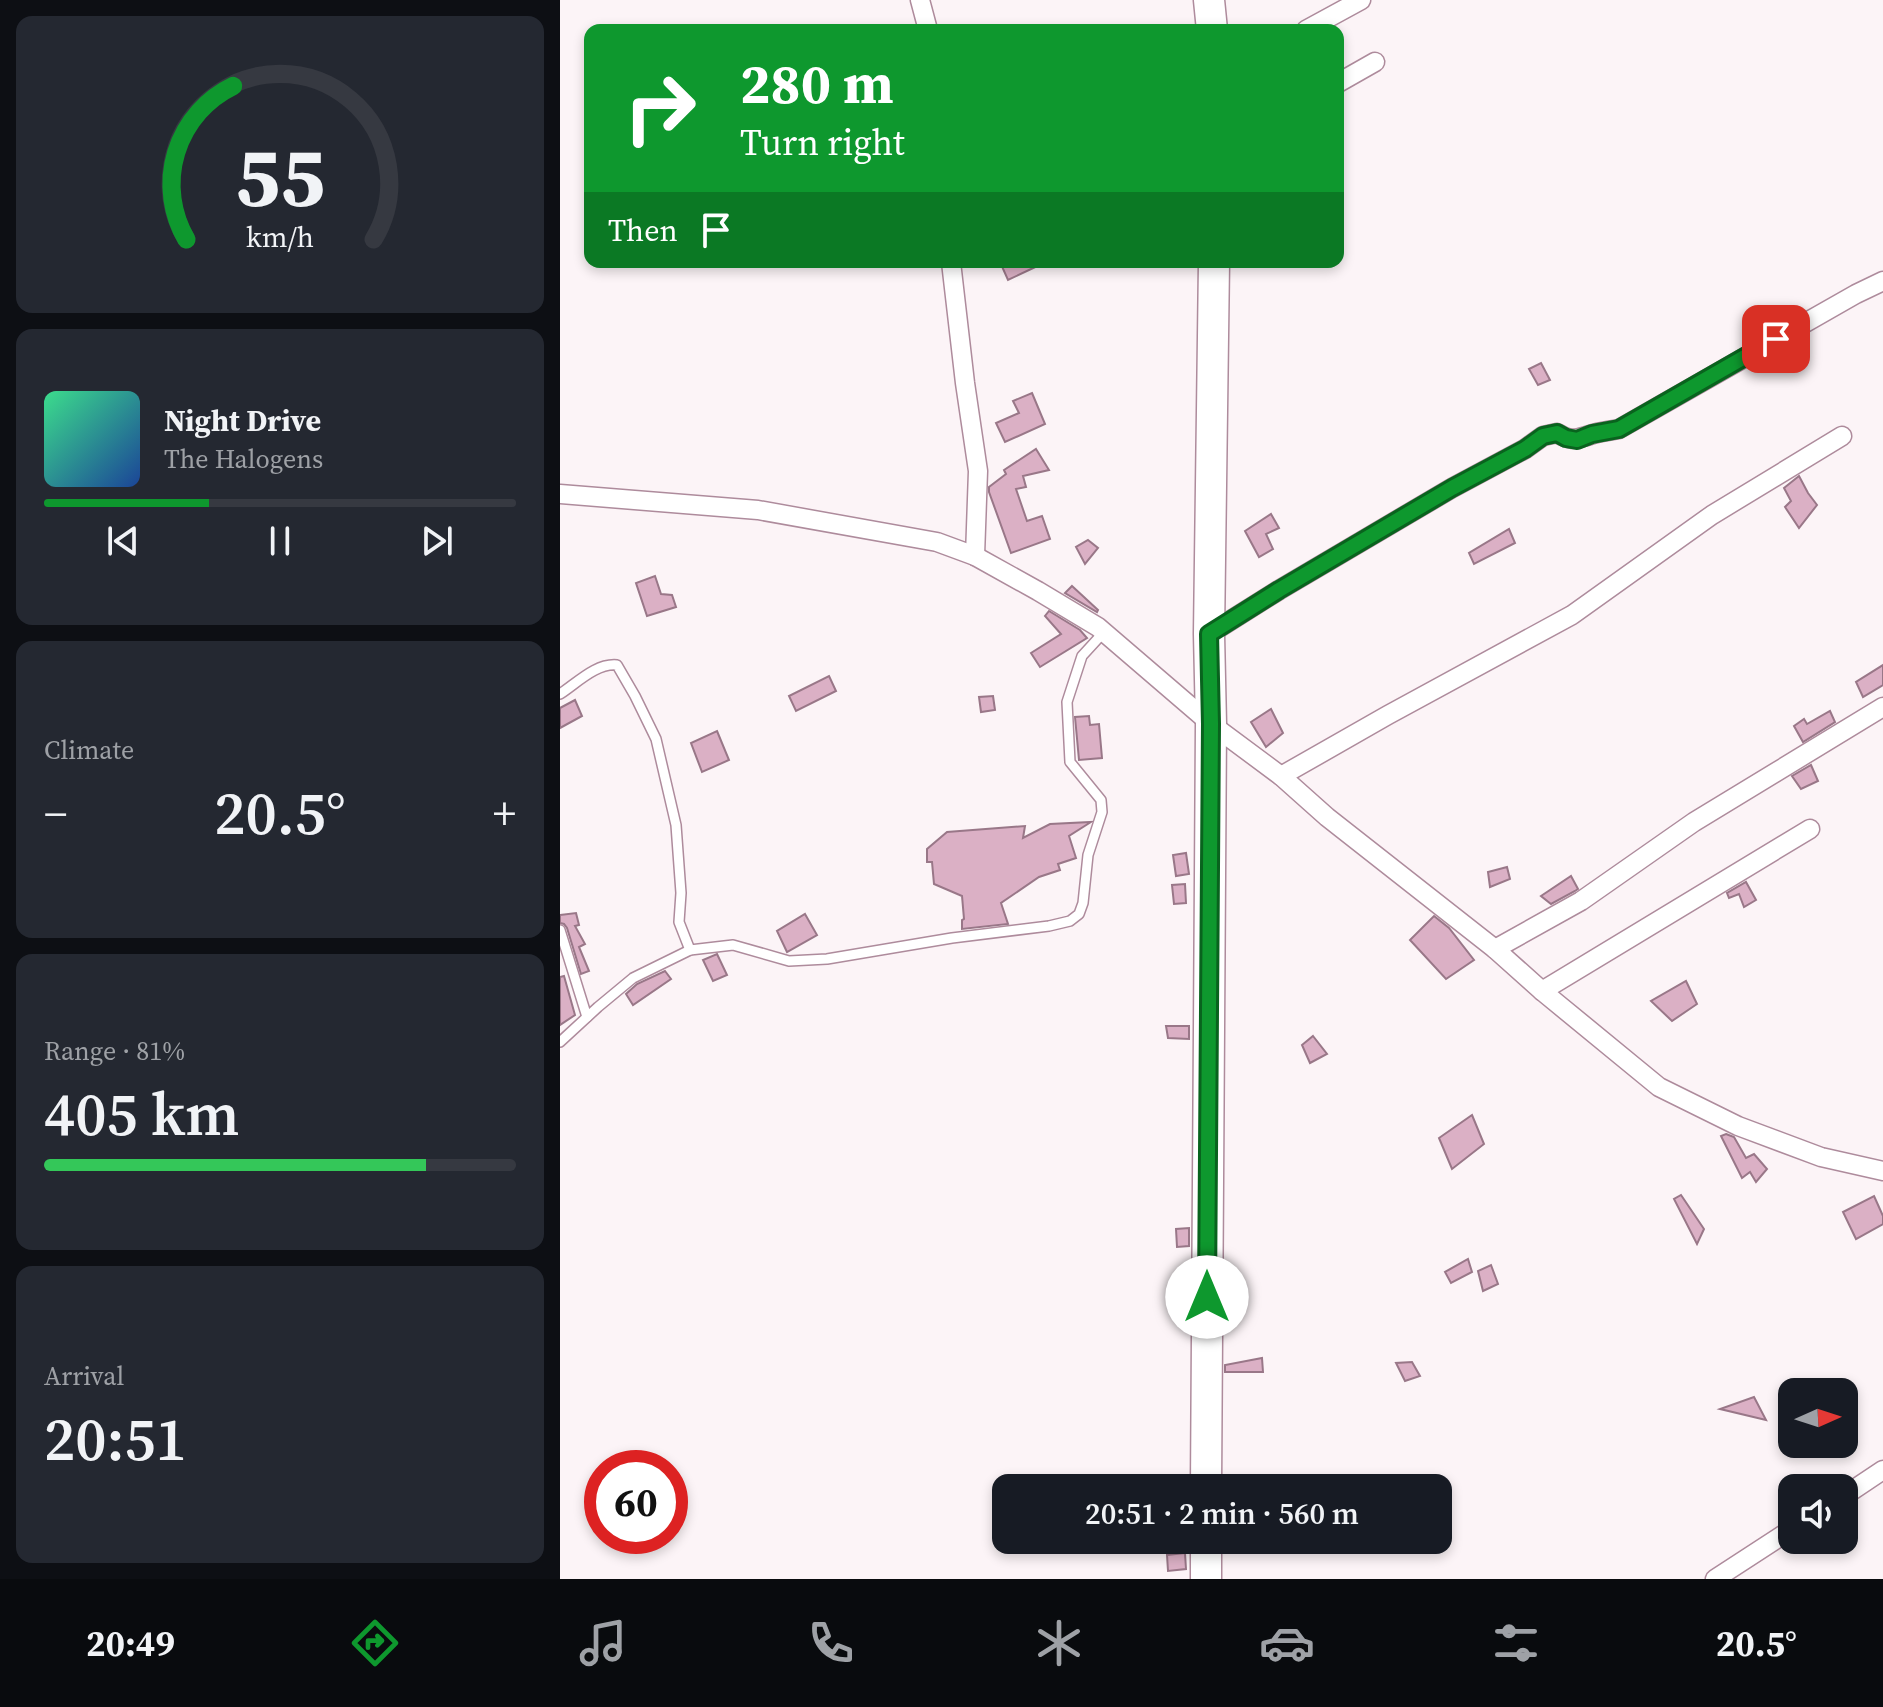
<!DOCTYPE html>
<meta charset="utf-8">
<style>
body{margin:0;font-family:"Source Serif 4",serif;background:#242831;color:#f1f3f6;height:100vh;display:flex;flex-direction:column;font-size:30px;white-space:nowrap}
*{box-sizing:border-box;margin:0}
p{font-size:26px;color:#9ea1a6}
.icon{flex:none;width:44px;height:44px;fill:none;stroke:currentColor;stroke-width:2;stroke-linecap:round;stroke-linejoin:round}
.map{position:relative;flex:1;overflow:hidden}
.details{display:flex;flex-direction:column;gap:16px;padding:16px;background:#0d0f14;width:560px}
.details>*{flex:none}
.banner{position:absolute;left:24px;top:24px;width:760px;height:244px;border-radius:16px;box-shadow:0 4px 12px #0003;background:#0e982e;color:#fff;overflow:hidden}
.needle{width:52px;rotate:87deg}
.buttons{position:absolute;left:1218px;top:1378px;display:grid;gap:16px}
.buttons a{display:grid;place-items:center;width:80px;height:80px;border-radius:16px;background:#171b24;box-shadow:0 4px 12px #0003;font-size:40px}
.speed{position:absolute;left:24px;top:1450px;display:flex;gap:16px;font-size:40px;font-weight:700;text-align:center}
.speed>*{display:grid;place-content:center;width:104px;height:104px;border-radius:50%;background:#171b24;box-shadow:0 4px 12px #0003;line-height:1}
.speed .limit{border:12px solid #d22;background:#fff;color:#111}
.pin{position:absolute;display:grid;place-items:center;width:68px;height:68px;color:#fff;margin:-34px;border-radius:16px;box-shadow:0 4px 12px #0006}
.me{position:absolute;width:88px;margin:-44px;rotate:0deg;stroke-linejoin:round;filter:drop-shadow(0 0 6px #0008)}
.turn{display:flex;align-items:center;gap:28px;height:168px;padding:0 24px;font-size:36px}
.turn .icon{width:104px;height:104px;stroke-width:2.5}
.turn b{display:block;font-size:56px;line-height:68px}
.then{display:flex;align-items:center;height:76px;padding:0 24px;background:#0003;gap:16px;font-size:30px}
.big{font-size:60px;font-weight:600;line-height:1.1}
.details .card{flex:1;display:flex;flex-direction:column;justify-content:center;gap:12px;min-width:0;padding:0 28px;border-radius:16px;background:#242831}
.details .dial{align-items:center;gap:0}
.dial svg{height:208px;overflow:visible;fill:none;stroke:#363941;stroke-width:7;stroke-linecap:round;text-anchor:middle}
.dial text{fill:#f1f3f6;stroke:none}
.song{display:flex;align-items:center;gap:24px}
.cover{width:96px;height:96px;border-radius:12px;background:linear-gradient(135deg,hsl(150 70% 55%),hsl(220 70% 35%))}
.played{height:8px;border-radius:4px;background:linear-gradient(90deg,#0e982e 35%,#363941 35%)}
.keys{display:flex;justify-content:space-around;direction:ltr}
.heat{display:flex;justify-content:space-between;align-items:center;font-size:44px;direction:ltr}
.charge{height:12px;border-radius:6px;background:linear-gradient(90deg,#34c759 81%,#363941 0)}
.trip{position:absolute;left:432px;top:1474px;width:460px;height:80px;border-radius:16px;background:#171b24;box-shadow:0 4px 12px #0003;font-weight:600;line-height:80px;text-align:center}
.tab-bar{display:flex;height:128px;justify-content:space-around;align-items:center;background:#090b0e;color:#9ea1a6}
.tab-bar .icon{width:56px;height:56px}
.tab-bar .active{color:#0e982e}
.tab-bar b{font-size:36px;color:#f1f3f6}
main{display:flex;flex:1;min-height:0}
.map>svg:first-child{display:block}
.building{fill:#dbb0c5;stroke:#978;stroke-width:2}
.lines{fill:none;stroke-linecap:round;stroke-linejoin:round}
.lane-casing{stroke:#ae8b9c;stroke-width:12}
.street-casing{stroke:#ae8b9c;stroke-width:21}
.primary-casing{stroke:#ae8b9c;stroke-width:33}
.lane{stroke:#fff;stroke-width:9}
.street{stroke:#fff;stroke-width:18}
.primary{stroke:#fff;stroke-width:30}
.route-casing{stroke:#09631e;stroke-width:20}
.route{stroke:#0e982e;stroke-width:14}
</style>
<main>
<section class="details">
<div class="card dial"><svg viewBox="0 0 100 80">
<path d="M14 69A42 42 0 1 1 86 69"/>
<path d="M14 69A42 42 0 0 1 32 10" stroke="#0e982e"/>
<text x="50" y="56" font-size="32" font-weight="700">55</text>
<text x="50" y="72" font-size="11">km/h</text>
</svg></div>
<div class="card">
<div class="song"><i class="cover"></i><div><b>Night Drive</b><p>The Halogens</p></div></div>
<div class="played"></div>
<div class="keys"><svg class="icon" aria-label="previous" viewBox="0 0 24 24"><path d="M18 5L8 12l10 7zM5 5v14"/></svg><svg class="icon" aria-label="pause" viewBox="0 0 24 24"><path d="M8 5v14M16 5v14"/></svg><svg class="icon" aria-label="next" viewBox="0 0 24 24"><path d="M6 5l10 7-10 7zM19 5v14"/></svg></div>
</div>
<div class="card"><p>Climate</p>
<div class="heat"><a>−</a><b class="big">20.5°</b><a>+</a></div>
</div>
<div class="card"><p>Range · 81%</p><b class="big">405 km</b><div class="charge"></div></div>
<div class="card"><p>Arrival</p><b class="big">20:51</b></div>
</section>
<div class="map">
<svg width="1323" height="1579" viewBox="0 0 1323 1579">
<rect width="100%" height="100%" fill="#fcf4f7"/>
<!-- building -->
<g class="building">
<path d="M440,262H486L448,280Z"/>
<path d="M981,363L990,380L978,385L969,369Z"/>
<path d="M472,393L485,424L445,442L436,423L459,413L453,401Z"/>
<path d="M476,449L489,470L463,476L466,487L456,489L467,521L482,516L490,539L451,553L429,492V487L446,474L444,470Z"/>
<path d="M1239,476L1248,493L1257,505L1239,528L1225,507L1231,501L1224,488Z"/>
<path d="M711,514L719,528L706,534L713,549L699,557L685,531Z"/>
<path d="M949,529L955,543L914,564L909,553Z"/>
<path d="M528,540L538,548L525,564L516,547Z"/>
<path d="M95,576L101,594L112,595L116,607L87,616L76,583Z"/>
<path d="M512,586L538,610L537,612L505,593Z"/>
<path d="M489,611L520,630L527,638L480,667L471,653L501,634L485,616Z"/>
<path d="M1323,665V685L1303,697L1296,682Z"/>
<path d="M269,676L276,691L236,711L229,696Z"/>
<path d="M433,696L435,710L421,712L419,697Z"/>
<path d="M15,700L22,716L0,728V708Z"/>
<path d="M711,709L723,733L706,747L691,722Z"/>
<path d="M1270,711L1275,722L1243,742L1234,726L1244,719L1247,724Z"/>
<path d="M529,716L530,725L539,724L542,758L519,760L515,717Z"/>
<path d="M157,731L169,760L142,772L131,743Z"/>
<path d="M1251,765L1258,781L1241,789L1232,776Z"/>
<path d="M531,822L509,836L516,858L498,864L500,870L479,877L441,903L448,924L402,929V920L404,919L402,896L374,884L372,862H367V849L387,832L465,826L463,838L490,824Z"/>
<path d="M626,853L629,874L616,876L613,855Z"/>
<path d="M947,867L950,879L930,887L928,872Z"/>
<path d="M1011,876L1018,889L1015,891L991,904L981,896Z"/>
<path d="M1186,882L1196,900L1184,907L1179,894L1169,898L1167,893Z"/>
<path d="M625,884L626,903L614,904L612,885Z"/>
<path d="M16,913L19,925L15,926L25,944L19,947L29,971L21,974L7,928L4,924L0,923V915Z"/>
<path d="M245,914L257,935L227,952L217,931Z"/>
<path d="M874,916L889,928L914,960L886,979L850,940Z"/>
<path d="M157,954L167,975L153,981L143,960Z"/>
<path d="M105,971L111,979L73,1005L66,994L77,984Z"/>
<path d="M4,976L15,1015L0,1025V977Z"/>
<path d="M1126,981L1137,1004L1112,1021L1091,1001Z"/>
<path d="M606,1026H629V1039L608,1038Z"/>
<path d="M753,1036L767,1054L750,1063L742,1045Z"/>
<path d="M912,1115L924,1144L892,1169L879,1138Z"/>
<path d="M1166,1134L1174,1137L1186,1158L1194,1154L1207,1169L1196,1182L1190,1172L1182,1178L1161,1136Z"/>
<path d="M1121,1195L1144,1229L1137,1244L1114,1199Z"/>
<path d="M1314,1196L1323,1216V1224L1296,1239L1283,1212Z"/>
<path d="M629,1228V1246L617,1247L616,1229Z"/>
<path d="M908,1259L912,1272L891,1283L885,1272Z"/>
<path d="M931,1265L938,1284L923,1291L918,1271Z"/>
<path d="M702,1358L703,1372H665V1365Z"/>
<path d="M852,1362L860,1376L845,1381L836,1363Z"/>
<path d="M1194,1397L1206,1420L1160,1409Z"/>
<path d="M625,1553L626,1569L608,1571L607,1555Z"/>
</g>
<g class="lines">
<!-- lane casing -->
<g class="lane-casing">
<g id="lane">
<path d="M0,694C17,683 36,663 57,665L75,696L96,739L116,825L121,893L119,922L130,950"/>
<path d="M0,930L27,1017"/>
<path d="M0,1042L38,1007L73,978L130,950L173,945L229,961L267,959L392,938L489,926L510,921L519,914L523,903L528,855L542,812L541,800L510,762L507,702L522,656L544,632"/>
<path d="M652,1550L668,1540"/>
</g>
</g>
<!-- street casing -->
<g class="street-casing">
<g id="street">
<path d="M360,0L368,30"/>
<path d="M746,30L801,0"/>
<path d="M778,83L815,62"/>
<path d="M391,262L405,383L418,471L415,556"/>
<path d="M0,494L198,510L377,542L415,556L478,591L538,627L651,724L721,776L767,817L935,949L982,991L1099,1087L1178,1126L1261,1157L1323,1171"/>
<path d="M649,634L719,590L892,488L965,449L983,436L997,433C1012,442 1015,439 1030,435C1039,432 1049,431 1059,429L1296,294L1323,281"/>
<path d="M721,776L828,715L1012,615L1152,515L1282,436"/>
<path d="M935,949L1021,901L1134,822L1323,707"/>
<path d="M982,991L1250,829"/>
<path d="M1284,1496L1323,1470"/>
<path d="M1155,1579L1232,1529"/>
</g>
</g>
<!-- primary casing -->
<g class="primary-casing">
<g id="primary">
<path d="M649,0L652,30"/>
<path d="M646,1488L651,724L649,634L654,262"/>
<path d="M646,1540V1579"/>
</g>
</g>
<!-- lane -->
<use href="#lane" class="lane"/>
<!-- street -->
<use href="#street" class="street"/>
<!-- primary -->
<use href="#primary" class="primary"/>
</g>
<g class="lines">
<!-- route casing -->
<g class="route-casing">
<path id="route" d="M647,1297L651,724L649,634L719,590L892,488L965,449L983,436L997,433L1006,438L1017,440L1032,434L1059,429L1216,339"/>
</g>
<!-- route -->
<use href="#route" class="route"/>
</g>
</svg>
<div class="buttons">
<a><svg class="needle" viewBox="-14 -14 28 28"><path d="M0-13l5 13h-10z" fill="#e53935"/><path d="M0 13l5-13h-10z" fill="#9ea1a6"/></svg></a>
<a><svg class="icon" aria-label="sound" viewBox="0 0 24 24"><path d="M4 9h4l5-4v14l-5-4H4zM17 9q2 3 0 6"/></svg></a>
</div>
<div class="speed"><div class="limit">60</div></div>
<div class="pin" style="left:1216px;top:339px;background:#d93025"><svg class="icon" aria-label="arrive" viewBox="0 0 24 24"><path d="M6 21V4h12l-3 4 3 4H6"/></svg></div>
<svg class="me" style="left:647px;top:1297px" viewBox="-20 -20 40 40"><circle r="19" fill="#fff"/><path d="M0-13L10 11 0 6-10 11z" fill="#0e982e"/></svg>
<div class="trip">20:51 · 2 min · 560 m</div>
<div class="banner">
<div class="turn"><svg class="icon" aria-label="right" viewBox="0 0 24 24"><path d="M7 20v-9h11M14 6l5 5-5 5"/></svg><div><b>280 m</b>Turn right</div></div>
<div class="then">Then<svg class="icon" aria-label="arrive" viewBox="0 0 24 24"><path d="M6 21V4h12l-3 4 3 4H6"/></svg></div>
</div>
</div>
</main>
<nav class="tab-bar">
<b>20:49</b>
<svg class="icon active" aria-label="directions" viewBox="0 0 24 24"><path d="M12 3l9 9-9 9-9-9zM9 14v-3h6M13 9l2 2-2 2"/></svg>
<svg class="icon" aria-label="music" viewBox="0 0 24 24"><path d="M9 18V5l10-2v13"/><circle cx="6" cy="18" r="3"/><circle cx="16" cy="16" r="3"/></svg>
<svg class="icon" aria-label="phone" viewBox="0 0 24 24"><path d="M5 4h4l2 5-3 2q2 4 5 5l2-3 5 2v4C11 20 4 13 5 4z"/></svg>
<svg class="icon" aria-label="climate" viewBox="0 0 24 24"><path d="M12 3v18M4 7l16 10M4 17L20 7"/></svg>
<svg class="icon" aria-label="car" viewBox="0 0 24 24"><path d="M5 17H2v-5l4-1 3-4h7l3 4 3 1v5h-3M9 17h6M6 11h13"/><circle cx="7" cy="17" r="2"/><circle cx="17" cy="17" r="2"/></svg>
<svg class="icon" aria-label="filters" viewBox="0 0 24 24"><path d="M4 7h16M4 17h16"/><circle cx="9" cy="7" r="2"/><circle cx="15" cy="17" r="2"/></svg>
<b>20.5°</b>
</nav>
